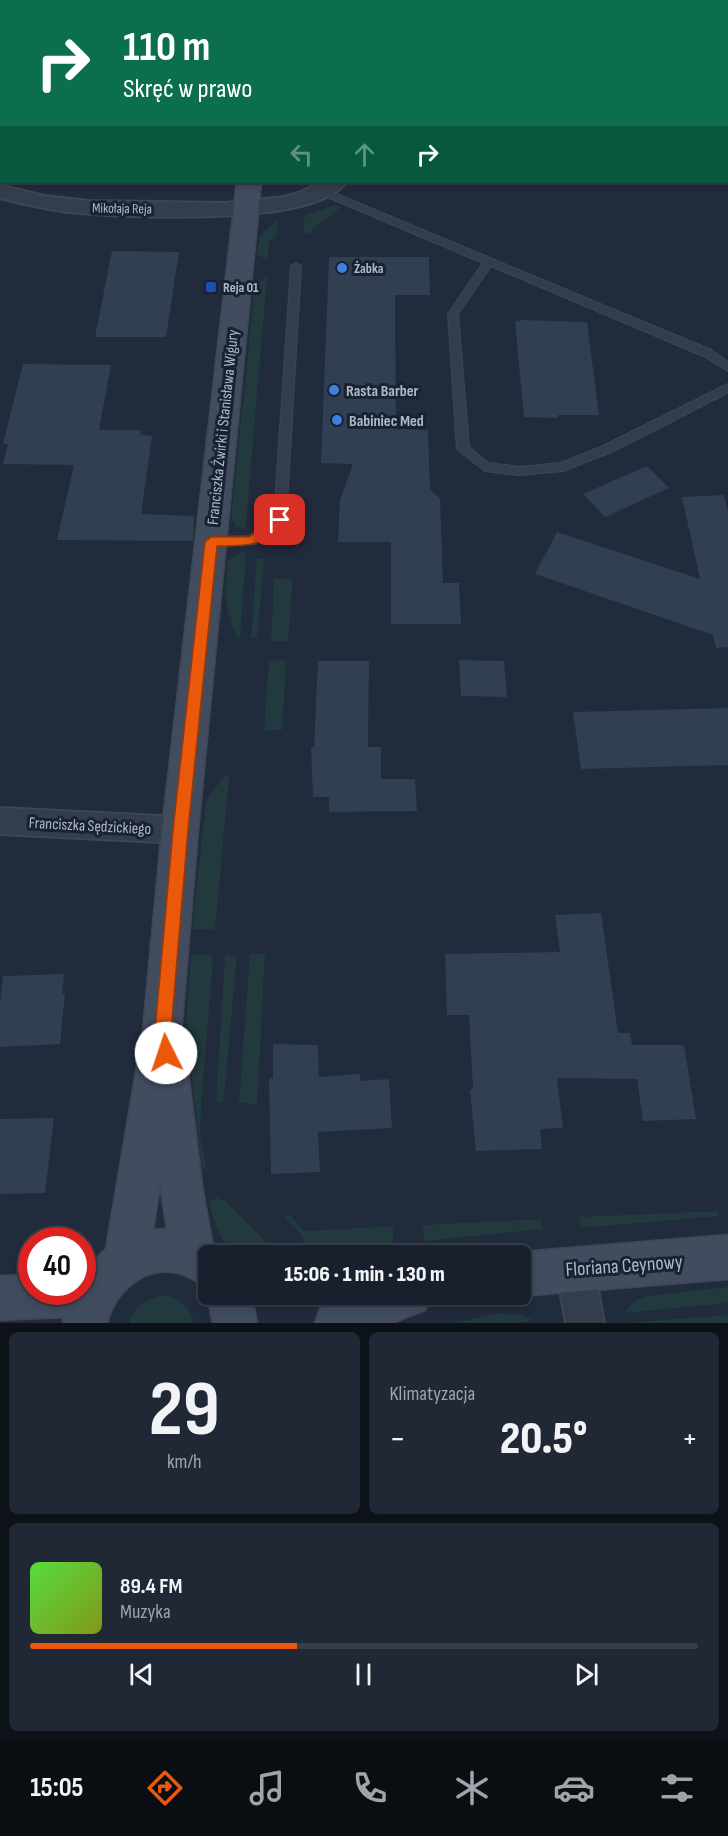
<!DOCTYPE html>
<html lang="pl">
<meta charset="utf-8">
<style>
body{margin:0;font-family:"Sofia Sans Condensed",sans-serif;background:#212835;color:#f1f3f6;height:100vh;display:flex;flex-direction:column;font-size:22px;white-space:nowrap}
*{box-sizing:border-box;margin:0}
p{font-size:20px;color:#9fa3aa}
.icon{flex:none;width:33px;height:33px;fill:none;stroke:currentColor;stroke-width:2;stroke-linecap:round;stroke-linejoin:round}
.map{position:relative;height:1323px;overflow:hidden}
.sheet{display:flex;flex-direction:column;gap:9px;padding:9px;background:#0d1219;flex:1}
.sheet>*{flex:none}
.banner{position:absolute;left:0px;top:0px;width:729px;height:183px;box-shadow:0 3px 9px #0003,0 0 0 2px #363e49;background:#0b6e4f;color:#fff;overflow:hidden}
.speed{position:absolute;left:18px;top:1227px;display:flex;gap:12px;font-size:30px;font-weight:700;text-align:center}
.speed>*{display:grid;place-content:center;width:78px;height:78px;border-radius:50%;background:#18202d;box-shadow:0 3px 9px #0003,0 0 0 2px #363e49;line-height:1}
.speed .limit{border:9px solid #d22;background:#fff;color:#111}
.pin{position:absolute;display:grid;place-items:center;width:51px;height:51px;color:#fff;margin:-26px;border-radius:12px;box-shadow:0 3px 9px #0006}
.me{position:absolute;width:66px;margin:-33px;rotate:356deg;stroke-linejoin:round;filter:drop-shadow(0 0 4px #0008)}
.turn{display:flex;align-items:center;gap:21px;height:126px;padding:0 24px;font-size:27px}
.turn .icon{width:78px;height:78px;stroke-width:2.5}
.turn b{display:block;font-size:42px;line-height:51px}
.lanes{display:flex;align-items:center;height:57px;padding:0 24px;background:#0003;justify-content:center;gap:30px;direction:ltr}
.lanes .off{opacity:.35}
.big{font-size:45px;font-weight:800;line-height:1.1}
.sheet .tile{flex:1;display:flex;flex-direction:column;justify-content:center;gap:9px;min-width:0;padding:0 21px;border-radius:9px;background:#212835}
.sheet .dial{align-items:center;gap:0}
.dial b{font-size:78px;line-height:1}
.song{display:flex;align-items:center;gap:18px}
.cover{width:72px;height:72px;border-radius:9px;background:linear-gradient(135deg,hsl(110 70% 55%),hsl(70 70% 35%))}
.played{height:6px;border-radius:3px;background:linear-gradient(90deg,#ea580c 40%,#363e49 40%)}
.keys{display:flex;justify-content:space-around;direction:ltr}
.heat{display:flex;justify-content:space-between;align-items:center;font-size:33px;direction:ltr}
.sheet .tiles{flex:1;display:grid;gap:9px;grid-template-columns:1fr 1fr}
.tile:last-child{grid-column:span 2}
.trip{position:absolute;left:198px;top:1245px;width:333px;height:60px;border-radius:9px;background:#18202d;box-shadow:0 3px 9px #0003,0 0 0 2px #363e49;font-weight:800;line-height:60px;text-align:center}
.menu{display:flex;height:96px;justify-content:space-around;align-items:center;background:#0a0d12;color:#9fa3aa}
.menu .icon{width:42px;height:42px}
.menu .selected{color:#ea580c}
.menu b{font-size:27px;color:#f1f3f6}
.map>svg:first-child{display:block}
.green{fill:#22393d}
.building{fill:#313f52}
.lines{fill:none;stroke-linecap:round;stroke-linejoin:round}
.lane-casing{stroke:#3d4655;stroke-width:2}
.street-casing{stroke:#3d4655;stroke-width:4}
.secondary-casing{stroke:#3d4655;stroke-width:3}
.lane{fill:#343d4c;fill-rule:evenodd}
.street{fill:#343d4c;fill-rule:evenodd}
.secondary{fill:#414c5f;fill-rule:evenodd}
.route{fill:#ea580c;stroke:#983908;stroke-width:1.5}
.shop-dot{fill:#3f7fe0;stroke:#192230;stroke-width:2}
.transit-dot{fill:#1a4fb4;stroke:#192230;stroke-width:2}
.labels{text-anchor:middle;stroke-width:6;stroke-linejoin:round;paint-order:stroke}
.far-street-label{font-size:14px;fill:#afb8c8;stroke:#192230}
.far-poi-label{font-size:14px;font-weight:bold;fill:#afb8c8;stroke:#192230;text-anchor:start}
.poi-label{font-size:16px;font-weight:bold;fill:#afb8c8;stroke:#192230;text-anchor:start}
.street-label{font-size:16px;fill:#afb8c8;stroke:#192230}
.near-street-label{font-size:20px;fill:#afb8c8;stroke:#192230}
</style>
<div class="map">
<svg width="728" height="1323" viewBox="0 0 728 1323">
<rect width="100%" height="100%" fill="#202b3c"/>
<!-- green -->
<g class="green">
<path d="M336,205L341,207L313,229L312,233L308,234L303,229L305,215Z"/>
<path d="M278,219L276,238L269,241L267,260L256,254L260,236Z"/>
<path d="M267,277L246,526L248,529L236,526L231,518L255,284Z"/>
<path d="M246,552L240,637L237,638C224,608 225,592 228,560L239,553Z"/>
<path d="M257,559H264L257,638H251Z"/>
<path d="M274,579H293L288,641H271Z"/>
<path d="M269,660L286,661L282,730H264Z"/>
<path d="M224,776H229L215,930L192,929L206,801Z"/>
<path d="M210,954L213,958L201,1108L200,1133L206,1166L202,1171L186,1023L191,955Z"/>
<path d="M250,954H265L257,1104L239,1103Z"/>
<path d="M225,955L237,956L225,1085L223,1102H216Z"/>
<path d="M217,1198L225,1201L279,1255C268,1256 252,1258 241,1256C223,1251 211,1217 209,1201Z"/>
<path d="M718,1211L719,1216L581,1228L579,1217Z"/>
<path d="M288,1213L305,1231L394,1226L393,1244L304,1245L302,1235L285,1218Z"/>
<path d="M541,1219L542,1229L424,1241L423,1225Z"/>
<path d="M728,1287V1303L624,1313L637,1299L646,1296Z"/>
<path d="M165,1295C180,1300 191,1306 192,1323H129C134,1304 148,1299 165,1295Z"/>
<path d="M501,1313L521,1315L533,1320L521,1323H455Z"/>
<path d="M728,1315V1323H624Z"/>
</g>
<!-- building -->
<g class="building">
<path d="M112,251L179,252L166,337H95Z"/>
<path d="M329,257H429L430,295H395L396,429L428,430L430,490L440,498L443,583H459L461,624H391V542H338L340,500L353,464L321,463Z"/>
<path d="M522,320L587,322L599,415H558V418L524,417L515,322Z"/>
<path d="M23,364L111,365L99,430H141L140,435L152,436L141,514L194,516L193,541L57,540L74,465L3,464L8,444H3Z"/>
<path d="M647,466L669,488L605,517L583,494Z"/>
<path d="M724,495L728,512V647L716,648L713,635L535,574L557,532L700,579L682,497Z"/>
<path d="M459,660L504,661L507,697L461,696Z"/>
<path d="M318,661H369L368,747H381V779H415L417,811L329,812V797H313L311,747H314Z"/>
<path d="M728,708V765L581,769L573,712Z"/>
<path d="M601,913L618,1033H630L632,1045H684L696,1119L643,1121L637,1079L557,1078L563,1128L540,1129L542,1149L476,1151L470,1090L473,1089L469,1015H447L445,954L560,952L555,915Z"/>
<path d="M64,974L62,994L65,993L60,1044L0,1047V1002L3,976Z"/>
<path d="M273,1044L318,1045L319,1077L360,1074V1081L389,1079L392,1128L318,1132L320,1172L271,1174L269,1078H273Z"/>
<path d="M54,1118L45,1193L0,1194V1119Z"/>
</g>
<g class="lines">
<!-- lane casing -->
<g class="lane-casing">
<g id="lane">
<path d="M322,188L711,350L728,362V371L703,356L491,266L458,314L469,447L488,463L519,467L561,463L603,446L728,384V393L611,452L563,471L519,475L485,471L457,449L448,314L483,263L318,193L317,191Z"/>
<path d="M296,263L301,266L286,520L256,544L207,545L205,542L211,537L249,536L274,518L291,266Z"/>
</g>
</g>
<!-- street casing -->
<g class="street-casing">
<g id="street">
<path d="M572,0H594L595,2H573Z"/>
<path d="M321,182H346C314,228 121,217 68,212C45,209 22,204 0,198V185L44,196L89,201L225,203L285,197L301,192Z"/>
<path d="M0,808L180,817L191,821L196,830L191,839L180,843L0,834Z"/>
<path d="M575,1249L588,1255L594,1268L604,1323H566L556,1268L562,1255Z"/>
</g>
</g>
<!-- secondary casing -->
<g class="secondary-casing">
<g id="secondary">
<rect x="257" y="0" width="22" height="2"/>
<path d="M237,182H261L198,830L179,1057L182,1058L188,1072L202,1186L212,1242L223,1250L226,1256H208V1287C198,1283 188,1275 178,1273C144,1265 115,1292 107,1323H63L64,1317L0,1320V1276L32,1275V1292H82V1272L106,1249L143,1031L162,830ZM160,1184L167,1229L153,1230Z"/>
<path d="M728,1235V1279L520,1296L517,1294H520V1256H512L520,1252Z"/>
<path d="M208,1290V1294H251L257,1323H213L207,1294Z"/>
<path d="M352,1294H431L425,1310L392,1323H315L321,1307Z"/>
</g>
</g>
<!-- lane -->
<use href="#lane" class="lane"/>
<!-- street -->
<use href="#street" class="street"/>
<!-- secondary -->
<use href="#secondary" class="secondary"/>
</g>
<!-- route -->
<path class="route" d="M280,515L286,520C268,547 246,546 217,546L188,830L171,1031L174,1053L172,1058L166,1061L160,1058L155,1031L173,830L205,542L211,537H249Z"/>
<!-- markers -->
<g class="shop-dot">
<circle cx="342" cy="268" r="6"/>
<circle cx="334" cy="390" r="6"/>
<circle cx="337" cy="420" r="6"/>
</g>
<rect class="transit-dot" x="205" y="281" width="12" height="12" rx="3"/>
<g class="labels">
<!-- far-street labels -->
<g class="far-street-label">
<text transform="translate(122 208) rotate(1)" y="5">Mikołaja Reja</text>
</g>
<!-- far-poi labels -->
<g class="far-poi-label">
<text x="354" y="273">Żabka</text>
<text x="223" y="292">Reja 01</text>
</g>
<!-- poi labels -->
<g class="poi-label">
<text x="346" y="396">Rasta Barber</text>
<text x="349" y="426">Babiniec Med</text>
</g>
<!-- street labels -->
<g class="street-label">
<text transform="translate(222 427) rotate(-84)" y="6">Franciszka Żwirki i Stanisława Wigury</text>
<text transform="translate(90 825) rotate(3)" y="6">Franciszka Sędzickiego</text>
</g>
<!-- near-street labels -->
<g class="near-street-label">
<text transform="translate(624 1265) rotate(-4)" y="7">Floriana Ceynowy</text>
</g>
</g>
</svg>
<div class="speed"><div class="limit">40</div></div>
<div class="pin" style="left:280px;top:520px;background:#d93025"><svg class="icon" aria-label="arrive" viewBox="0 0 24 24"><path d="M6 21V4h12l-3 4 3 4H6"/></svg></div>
<svg class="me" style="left:166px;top:1053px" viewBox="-20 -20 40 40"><circle r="19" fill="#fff"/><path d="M0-13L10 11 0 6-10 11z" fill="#ea580c"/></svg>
<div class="trip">15:06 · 1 min · 130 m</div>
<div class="banner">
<div class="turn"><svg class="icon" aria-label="right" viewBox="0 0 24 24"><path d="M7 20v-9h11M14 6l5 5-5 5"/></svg><div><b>110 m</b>Skręć w prawo</div></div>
<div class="lanes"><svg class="icon off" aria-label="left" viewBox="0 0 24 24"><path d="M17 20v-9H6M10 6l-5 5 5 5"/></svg><svg class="icon off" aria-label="ahead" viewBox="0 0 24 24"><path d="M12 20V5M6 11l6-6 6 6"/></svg><svg class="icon" aria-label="right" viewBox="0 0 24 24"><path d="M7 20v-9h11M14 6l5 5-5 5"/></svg></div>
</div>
</div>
<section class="sheet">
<div class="tiles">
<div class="tile dial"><b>29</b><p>km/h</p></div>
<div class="tile"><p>Klimatyzacja</p>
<div class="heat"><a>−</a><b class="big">20.5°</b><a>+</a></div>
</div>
<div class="tile">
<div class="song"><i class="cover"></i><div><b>89.4 FM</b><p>Muzyka</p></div></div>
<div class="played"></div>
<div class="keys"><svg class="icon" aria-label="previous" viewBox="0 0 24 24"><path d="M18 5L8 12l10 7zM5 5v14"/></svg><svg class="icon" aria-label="pause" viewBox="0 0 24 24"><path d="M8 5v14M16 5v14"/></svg><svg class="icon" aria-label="next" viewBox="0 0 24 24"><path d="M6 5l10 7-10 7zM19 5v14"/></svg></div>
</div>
</div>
</section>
<nav class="menu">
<b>15:05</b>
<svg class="icon selected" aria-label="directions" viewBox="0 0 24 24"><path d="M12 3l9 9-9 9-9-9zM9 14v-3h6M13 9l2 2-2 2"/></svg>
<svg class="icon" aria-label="music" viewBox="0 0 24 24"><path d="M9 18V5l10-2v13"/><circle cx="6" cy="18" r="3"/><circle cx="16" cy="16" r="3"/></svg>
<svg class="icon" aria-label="phone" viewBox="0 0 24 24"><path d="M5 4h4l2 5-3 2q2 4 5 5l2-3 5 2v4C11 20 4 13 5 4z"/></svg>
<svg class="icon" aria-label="climate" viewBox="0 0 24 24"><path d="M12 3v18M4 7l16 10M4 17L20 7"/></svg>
<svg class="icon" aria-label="car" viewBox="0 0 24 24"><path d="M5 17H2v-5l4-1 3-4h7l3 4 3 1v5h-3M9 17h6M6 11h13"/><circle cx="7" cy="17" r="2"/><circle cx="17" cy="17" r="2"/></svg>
<svg class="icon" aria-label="filters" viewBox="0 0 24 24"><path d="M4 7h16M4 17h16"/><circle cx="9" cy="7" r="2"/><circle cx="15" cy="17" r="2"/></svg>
</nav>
